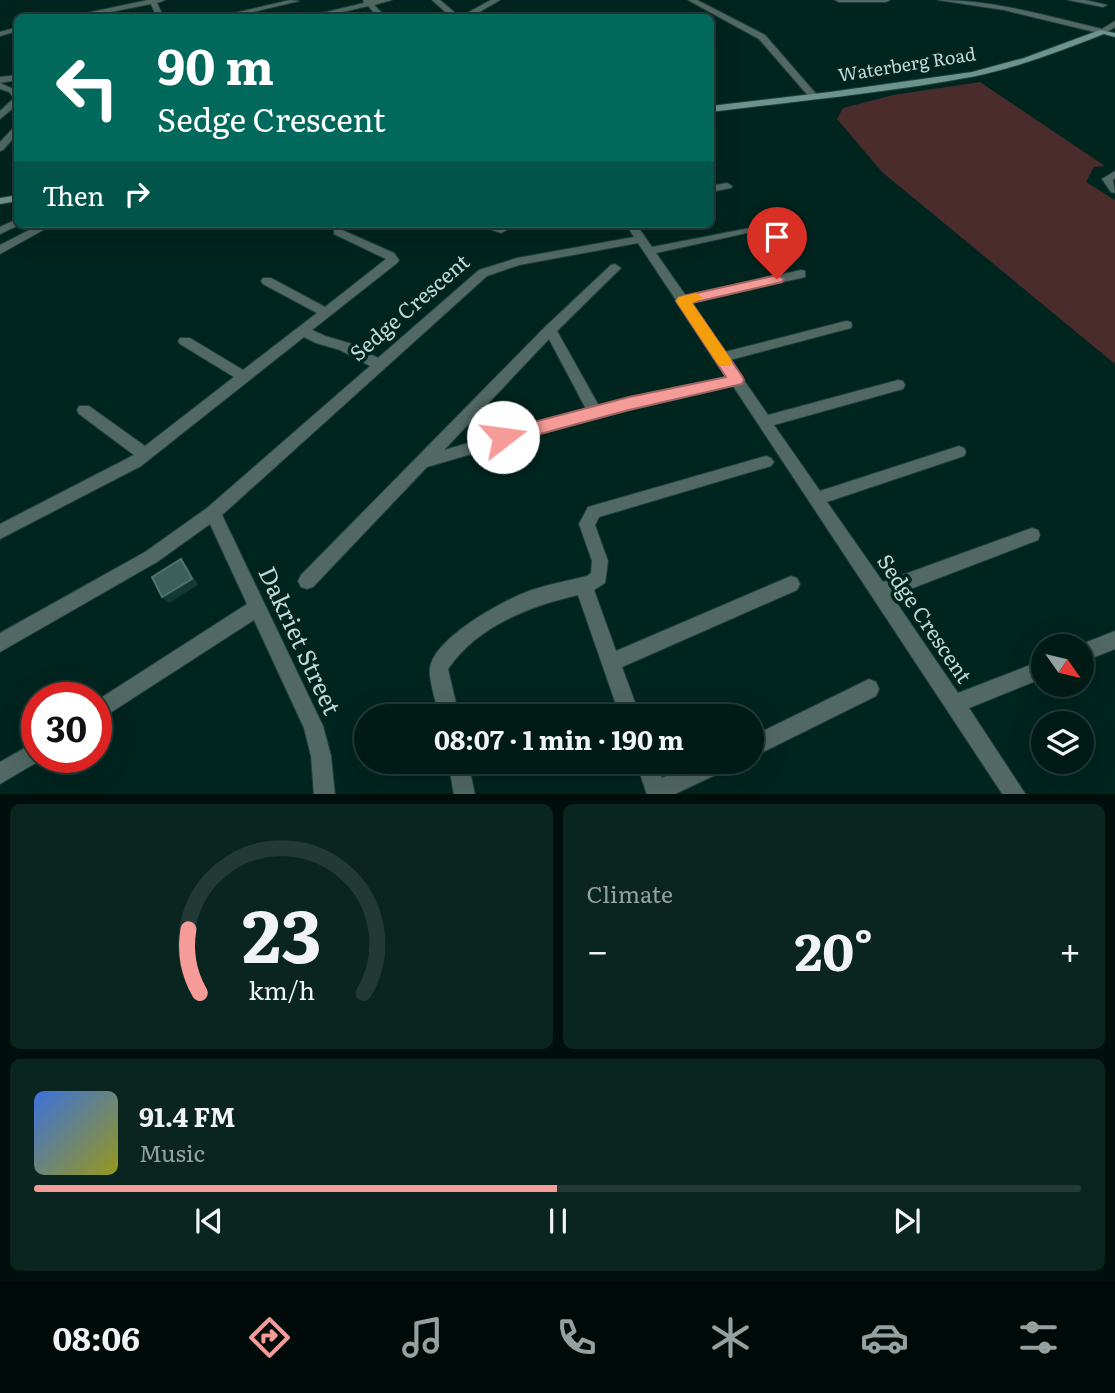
<!DOCTYPE html>
<meta charset="utf-8">
<style>
body{margin:0;font-family:Literata,serif;background:#0a241f;color:#f1f3f6;height:100vh;display:flex;flex-direction:column;font-size:26px;white-space:nowrap}
*{box-sizing:border-box;margin:0}
p{font-size:23px;color:#95a1a1}
.icon{flex:none;width:38px;height:38px;fill:none;stroke:currentColor;stroke-width:2;stroke-linecap:round;stroke-linejoin:round}
.map{position:relative;height:794px;overflow:hidden}
.drawer{display:flex;flex-direction:column;gap:10px;padding:10px;background:#000f0c;flex:1}
.drawer>*{flex:none}
.hud{position:absolute;left:14px;top:14px;width:700px;height:214px;border-radius:10px;box-shadow:0 7px 28px #0002,0 0 0 2px #223935;background:#00695c;color:#fff;overflow:hidden}
.needle{width:46px;rotate:124deg}
.controls{position:absolute;left:1031px;top:634px;display:grid;gap:14px}
.controls a{display:grid;place-items:center;width:63px;height:63px;border-radius:50%;background:#001b16;box-shadow:0 7px 28px #0002,0 0 0 2px #223935;font-size:35px}
.speed{position:absolute;left:21px;top:682px;display:flex;gap:14px;font-size:35px;font-weight:700;text-align:center}
.speed>*{display:grid;place-content:center;width:91px;height:91px;border-radius:50%;background:#001b16;box-shadow:0 7px 28px #0002,0 0 0 2px #223935;line-height:1}
.speed .limit{border:10px solid #d22;background:#fff;color:#111}
.pin{position:absolute;display:grid;place-items:center;width:60px;height:60px;color:#fff;margin:-72px -30px;border-radius:50% 50% 50% 0;rotate:-45deg;box-shadow:0 0 7px #0007}
.pin .icon{rotate:45deg}
.me{position:absolute;width:77px;margin:-38px;rotate:75deg;stroke-linejoin:round;filter:drop-shadow(0 0 5px #0008)}
.turn{display:flex;align-items:center;gap:24px;height:147px;padding:0 28px;font-size:32px}
.turn .icon{width:91px;height:91px;stroke-width:2.5}
.turn b{display:block;font-size:49px;line-height:60px}
.then{display:flex;align-items:center;height:66px;padding:0 28px;background:#0003;gap:14px;font-size:26px}
.big{font-size:52px;font-weight:700;line-height:1.1}
.drawer .widget{flex:1;display:flex;flex-direction:column;justify-content:center;gap:10px;min-width:0;padding:0 24px;border-radius:10px;background:#0a241f}
.drawer .dial{align-items:center;gap:0}
.dial svg{height:182px;overflow:visible;fill:none;stroke:#223935;stroke-width:7;stroke-linecap:round;text-anchor:middle}
.dial text{fill:#f1f3f6;stroke:none}
.song{display:flex;align-items:center;gap:21px}
.cover{width:84px;height:84px;border-radius:10px;background:linear-gradient(135deg,hsl(220 70% 55%),hsl(60 70% 35%))}
.played{height:7px;border-radius:4px;background:linear-gradient(90deg,#f59b98 50%,#223935 50%)}
.keys{display:flex;justify-content:space-around;direction:ltr}
.heat{display:flex;justify-content:space-between;align-items:center;font-size:38px;direction:ltr}
.drawer .tiles{flex:1;display:grid;gap:10px;grid-template-columns:1fr 1fr}
.widget:last-child{grid-column:span 2}
.trip{position:absolute;left:354px;top:704px;width:410px;height:70px;border-radius:35px;background:#001b16;box-shadow:0 7px 28px #0002,0 0 0 2px #223935;font-weight:700;line-height:70px;text-align:center}
.tabs{display:flex;height:112px;justify-content:space-around;align-items:center;background:#000b09;color:#95a1a1}
.tabs .icon{width:49px;height:49px}
.tabs .on{color:#f59b98}
.tabs b{font-size:32px;color:#f1f3f6}
.map>svg:first-child{display:block}
.green{fill:#492c2b}
.lines{fill:none;stroke-linecap:round;stroke-linejoin:round}
.street-casing{stroke:#1f413b;stroke-width:2}
.secondary-casing{stroke:#1f413b;stroke-width:2}
.street{fill:#516863;fill-rule:evenodd}
.secondary{fill:#6d938b;fill-rule:evenodd}
.shaded-wall{fill:#143932}
.building{fill:#3d5f59;stroke:#52726c;stroke-width:2}
.route{fill:#f59b98;stroke:#9f6563;stroke-width:2}
.slow{fill:#f59e0b}
.labels{text-anchor:middle;stroke-width:7;stroke-linejoin:round;paint-order:stroke}
.far-street-label{font-size:18px;fill:#c3d7d3;stroke:#00241e}
.street-label{font-size:21px;fill:#c3d7d3;stroke:#00241e}
.near-street-label{font-size:24px;fill:#c3d7d3;stroke:#00241e}
</style>
<div class="map">
<svg width="1115" height="795" viewBox="0 0 1115 795">
<rect width="100%" height="100%" fill="#00241e"/>
<!-- green -->
<path class="green" d="M980,82L1105,166L1094,167L1086,182L1115,200V364L882,172L837,119L843,108L893,95Z"/>
<g class="lines">
<!-- street casing -->
<g class="street-casing">
<g id="street">
<path d="M148,0H165L157,3L164,18H157L151,4L80,18H63Z"/>
<path d="M290,0L299,1L228,18H213Z"/>
<path d="M363,0H392L374,5L387,18H379L368,6L317,18H301L364,3Z"/>
<path d="M432,0H440L460,17L491,0H500L469,18H452Z"/>
<path d="M688,0H697L765,35L817,95V99H811L759,39Z"/>
<path d="M835,0H890L886,2H839Z"/>
<path d="M938,0C994,0 1048,16 1102,29L1115,21V27L1103,34L1004,10Z"/>
<path d="M1068,0H1085L1107,5L1103,7Z"/>
<path d="M18,27V31L0,36V32Z"/>
<path d="M18,75V80L0,83V77Z"/>
<path d="M0,83L18,91V104L0,119V111L14,98L9,92L0,89Z"/>
<path d="M18,123V133L3,150L0,151V142Z"/>
<path d="M1115,171V178L1113,180L1115,193L1111,192L1102,179Z"/>
<path d="M727,183L732,186L731,188L710,192V186Z"/>
<path d="M13,221L18,224L17,226L0,234V227Z"/>
<path d="M41,224H54L0,254V245Z"/>
<path d="M475,224L500,226L518,224L501,233Z"/>
<path d="M626,224H636L652,247L765,225V229L656,253L686,296L801,270L805,271V277L691,303L725,352L846,321L851,322L852,325L851,328L730,360L768,415L898,380L903,381L905,385L903,389L774,425L820,491L959,446L964,448L966,452L964,456L827,502L883,582L1032,528L1038,530L1040,535L1038,540L892,596L958,693L1043,660V678L969,708L1026,795H1003L733,386L595,418L427,467L313,587L307,589L301,587L298,581L301,575L545,327L611,265L615,264L621,268L557,331L599,406L727,377L638,243L519,265L487,276L222,515L323,726L331,756L335,795H314L311,756L304,728L254,620L96,722V701L247,604L210,524L157,562L0,652V633L145,552L207,508L370,366L340,350L316,343L304,337L141,466L0,539V524L134,455L79,414L77,410L79,406H89L145,446L234,377L180,344L178,341L180,338H190L243,370L317,313L263,284L261,281L263,278H271L325,307L386,259L334,234V230H342L394,253L399,260L397,263L312,330L325,336L349,343L378,358L479,270L517,258L634,237ZM549,339L586,409L444,450Z"/>
<path d="M766,456L771,458L774,462L771,466L599,517L595,525L608,561L605,583L594,590L616,651L791,576L797,578L800,584L797,590L622,667L640,716H620L578,595C530,606 477,626 448,669L459,716H439C437,704 428,679 430,668C434,638 503,600 529,591C548,584 568,581 587,576L591,573L592,561L579,524L588,507Z"/>
<path d="M1115,631V649L1082,662V646H1077Z"/>
<path d="M869,679L876,682L879,689L876,696L751,758V737Z"/>
<path d="M37,741V758H44L0,784V762Z"/>
<path d="M448,761H468L475,795H454Z"/>
<path d="M636,761H656L662,778L699,761H733L730,768L673,795H647Z"/>
</g>
</g>
<!-- secondary casing -->
<g class="secondary-casing">
<g id="secondary">
<path d="M1100,30L1115,33V37L1104,34C1060,51 1017,68 971,77C885,93 797,101 710,112V106L830,92L972,72L1024,58Z"/>
<path d="M18,195V201L0,204V198Z"/>
</g>
</g>
<!-- street -->
<use href="#street" class="street"/>
<!-- secondary -->
<use href="#secondary" class="secondary"/>
</g>
<!-- shaded-wall -->
<path class="shaded-wall" d="M181,559L187,566L198,585L169,603L162,597Z"/>
<!-- building -->
<path class="building" d="M181,559L192,579L162,597L152,577Z"/>
<!-- route -->
<path class="route" d="M777,275L784,279L782,282L692,303L742,376L744,380L742,384L629,410L503,444L497,442L495,437L497,432L503,430L629,397L726,377L676,301L683,296Z"/>
<!-- slow -->
<path class="slow" d="M696,293L703,298L692,303L730,358L732,362L730,366H719L676,301L678,297Z"/>
<g class="labels">
<!-- far-street labels -->
<g class="far-street-label">
<text transform="translate(907 65) rotate(-9)" y="6">Waterberg Road</text>
</g>
<!-- street labels -->
<g class="street-label">
<text transform="translate(410 308) rotate(-41)" y="7">Sedge Crescent</text>
<text transform="translate(924 619) rotate(56)" y="7">Sedge Crescent</text>
</g>
<!-- near-street labels -->
<g class="near-street-label">
<text transform="translate(299 641) rotate(65)" y="8">Dakriet Street</text>
</g>
</g>
</svg>
<div class="controls">
<a><svg class="needle" viewBox="-14 -14 28 28"><path d="M0-13l5 13h-10z" fill="#e53935"/><path d="M0 13l5-13h-10z" fill="#95a1a1"/></svg></a>
<a><svg class="icon" aria-label="layers" viewBox="0 0 24 24"><path d="M12 4l9 5-9 5-9-5zM3 14l9 5 9-5"/></svg></a>
</div>
<div class="speed"><div class="limit">30</div></div>
<div class="pin" style="left:777px;top:279px;background:#d93025"><svg class="icon" aria-label="arrive" viewBox="0 0 24 24"><path d="M6 21V4h12l-3 4 3 4H6"/></svg></div>
<svg class="me" style="left:503px;top:437px" viewBox="-20 -20 40 40"><circle r="19" fill="#fff"/><path d="M0-13L10 11 0 6-10 11z" fill="#f59b98"/></svg>
<div class="trip">08:07 · 1 min · 190 m</div>
<div class="hud">
<div class="turn"><svg class="icon" aria-label="left" viewBox="0 0 24 24"><path d="M17 20v-9H6M10 6l-5 5 5 5"/></svg><div><b>90 m</b>Sedge Crescent</div></div>
<div class="then">Then<svg class="icon" aria-label="right" viewBox="0 0 24 24"><path d="M7 20v-9h11M14 6l5 5-5 5"/></svg></div>
</div>
</div>
<section class="drawer">
<div class="tiles">
<div class="widget dial"><svg viewBox="0 0 100 80">
<path d="M14 69A42 42 0 1 1 86 69"/>
<path d="M14 69A42 42 0 0 1 9 41" stroke="#f59b98"/>
<text x="50" y="56" font-size="32" font-weight="700">23</text>
<text x="50" y="72" font-size="11">km/h</text>
</svg></div>
<div class="widget"><p>Climate</p>
<div class="heat"><a>−</a><b class="big">20°</b><a>+</a></div>
</div>
<div class="widget">
<div class="song"><i class="cover"></i><div><b>91.4 FM</b><p>Music</p></div></div>
<div class="played"></div>
<div class="keys"><svg class="icon" aria-label="previous" viewBox="0 0 24 24"><path d="M18 5L8 12l10 7zM5 5v14"/></svg><svg class="icon" aria-label="pause" viewBox="0 0 24 24"><path d="M8 5v14M16 5v14"/></svg><svg class="icon" aria-label="next" viewBox="0 0 24 24"><path d="M6 5l10 7-10 7zM19 5v14"/></svg></div>
</div>
</div>
</section>
<nav class="tabs">
<b>08:06</b>
<svg class="icon on" aria-label="directions" viewBox="0 0 24 24"><path d="M12 3l9 9-9 9-9-9zM9 14v-3h6M13 9l2 2-2 2"/></svg>
<svg class="icon" aria-label="music" viewBox="0 0 24 24"><path d="M9 18V5l10-2v13"/><circle cx="6" cy="18" r="3"/><circle cx="16" cy="16" r="3"/></svg>
<svg class="icon" aria-label="phone" viewBox="0 0 24 24"><path d="M5 4h4l2 5-3 2q2 4 5 5l2-3 5 2v4C11 20 4 13 5 4z"/></svg>
<svg class="icon" aria-label="climate" viewBox="0 0 24 24"><path d="M12 3v18M4 7l16 10M4 17L20 7"/></svg>
<svg class="icon" aria-label="car" viewBox="0 0 24 24"><path d="M5 17H2v-5l4-1 3-4h7l3 4 3 1v5h-3M9 17h6M6 11h13"/><circle cx="7" cy="17" r="2"/><circle cx="17" cy="17" r="2"/></svg>
<svg class="icon" aria-label="filters" viewBox="0 0 24 24"><path d="M4 7h16M4 17h16"/><circle cx="9" cy="7" r="2"/><circle cx="15" cy="17" r="2"/></svg>
</nav>
